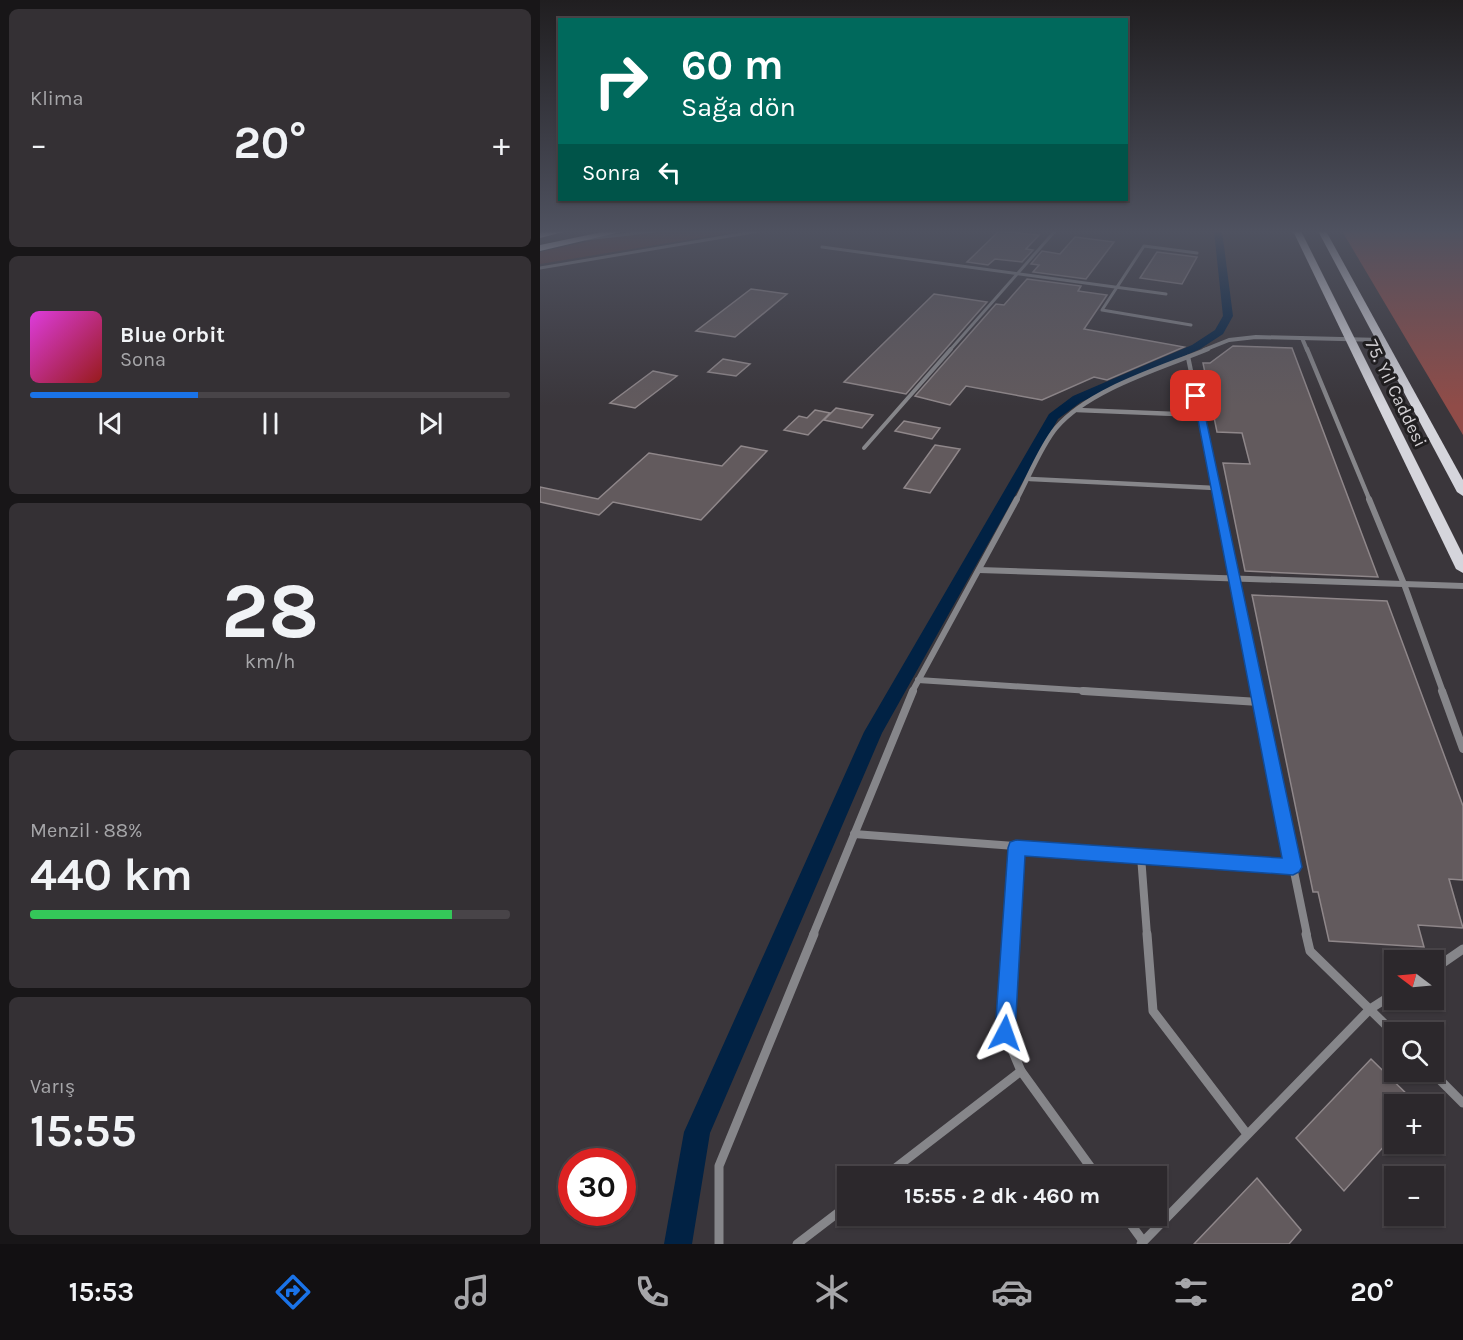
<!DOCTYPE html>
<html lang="tr">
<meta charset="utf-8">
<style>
body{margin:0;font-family:Karla,sans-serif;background:#343034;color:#f1f3f6;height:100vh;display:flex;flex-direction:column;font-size:22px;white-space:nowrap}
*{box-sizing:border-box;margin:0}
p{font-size:20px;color:#a6a6a9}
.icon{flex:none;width:33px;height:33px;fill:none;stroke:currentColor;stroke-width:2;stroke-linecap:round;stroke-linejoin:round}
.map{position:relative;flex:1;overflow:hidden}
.sheet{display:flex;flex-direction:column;gap:9px;padding:9px;background:#181618;width:540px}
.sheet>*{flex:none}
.banner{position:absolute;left:18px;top:18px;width:570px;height:183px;border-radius:0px;box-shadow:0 2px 4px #0004,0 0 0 2px #484448;background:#00695c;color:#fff;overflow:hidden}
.needle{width:39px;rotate:286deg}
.controls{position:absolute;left:844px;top:950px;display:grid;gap:12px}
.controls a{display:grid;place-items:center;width:60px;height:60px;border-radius:0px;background:#2c282c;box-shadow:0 2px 4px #0004,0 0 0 2px #484448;font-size:30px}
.speed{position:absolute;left:18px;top:1148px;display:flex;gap:12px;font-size:30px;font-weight:700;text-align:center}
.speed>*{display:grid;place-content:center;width:78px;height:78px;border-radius:50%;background:#2c282c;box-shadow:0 2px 4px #0004,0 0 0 2px #484448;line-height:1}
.speed .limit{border:9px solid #d22;background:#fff;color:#111}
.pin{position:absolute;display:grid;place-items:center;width:51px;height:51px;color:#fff;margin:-26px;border-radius:12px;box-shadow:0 3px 9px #0006}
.me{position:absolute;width:66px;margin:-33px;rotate:4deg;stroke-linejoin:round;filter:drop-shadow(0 0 4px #0008)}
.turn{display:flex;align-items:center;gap:21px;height:126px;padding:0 24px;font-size:27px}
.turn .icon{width:78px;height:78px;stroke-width:2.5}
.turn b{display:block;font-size:42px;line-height:51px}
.then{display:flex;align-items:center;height:57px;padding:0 24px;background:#0003;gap:12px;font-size:22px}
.big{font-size:45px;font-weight:700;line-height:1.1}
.sheet .tile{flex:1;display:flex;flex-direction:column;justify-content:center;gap:9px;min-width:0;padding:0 21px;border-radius:9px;background:#343034}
.sheet .dial{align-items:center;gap:0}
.dial b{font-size:78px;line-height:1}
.song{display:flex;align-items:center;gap:18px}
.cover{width:72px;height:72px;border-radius:9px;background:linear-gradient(135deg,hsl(300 70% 55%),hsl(0 70% 35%))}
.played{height:6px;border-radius:3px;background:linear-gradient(90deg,#1a73e8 35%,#484448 35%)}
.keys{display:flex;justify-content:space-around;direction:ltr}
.heat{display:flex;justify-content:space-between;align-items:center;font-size:33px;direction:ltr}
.charge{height:9px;border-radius:4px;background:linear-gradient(90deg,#34c759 88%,#484448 0)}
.trip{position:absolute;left:297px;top:1166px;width:330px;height:60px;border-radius:0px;background:#2c282c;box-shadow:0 2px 4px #0004,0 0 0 2px #484448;font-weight:700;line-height:60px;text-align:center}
.menu{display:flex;height:96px;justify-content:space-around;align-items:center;background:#121012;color:#a6a6a9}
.menu .icon{width:42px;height:42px}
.menu .on{color:#1a73e8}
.menu b{font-size:27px;color:#f1f3f6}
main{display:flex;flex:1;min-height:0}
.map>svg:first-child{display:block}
.green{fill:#5e3532}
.forest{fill:#904c48}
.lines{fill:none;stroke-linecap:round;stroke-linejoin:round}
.canal{fill:#012244;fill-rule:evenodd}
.building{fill:#625a5d;stroke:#8f878a;stroke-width:1.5}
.service-far1{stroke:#86868a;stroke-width:3}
.service{stroke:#86868a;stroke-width:4}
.minor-far4{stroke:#86868a;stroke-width:4}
.minor-far3{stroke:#86868a;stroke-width:4.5}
.minor-far2{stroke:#86868a;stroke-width:6}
.minor-far1{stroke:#86868a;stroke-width:8}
.minor{stroke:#86868a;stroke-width:9}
.primary{fill:#d5d5dc;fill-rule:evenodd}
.trunk{fill:#e4e4ec;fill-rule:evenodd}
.route{fill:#1a73e8;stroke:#114b97;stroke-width:1.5}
.labels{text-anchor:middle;stroke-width:6;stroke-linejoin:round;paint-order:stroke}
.far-street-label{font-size:18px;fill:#d3d0d4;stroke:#201e20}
</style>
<main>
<section class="sheet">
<div class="tile"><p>Klima</p>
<div class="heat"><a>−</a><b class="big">20°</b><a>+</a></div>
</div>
<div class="tile">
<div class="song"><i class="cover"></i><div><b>Blue Orbit</b><p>Sona</p></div></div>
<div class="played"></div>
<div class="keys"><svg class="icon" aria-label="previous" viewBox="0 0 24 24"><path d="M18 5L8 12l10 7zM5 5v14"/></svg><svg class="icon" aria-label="pause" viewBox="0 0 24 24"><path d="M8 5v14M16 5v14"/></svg><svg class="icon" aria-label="next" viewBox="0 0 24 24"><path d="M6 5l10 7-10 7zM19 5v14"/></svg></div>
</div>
<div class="tile dial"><b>28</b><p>km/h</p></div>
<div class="tile"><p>Menzil · 88%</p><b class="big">440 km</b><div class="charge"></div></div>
<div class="tile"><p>Varış</p><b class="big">15:55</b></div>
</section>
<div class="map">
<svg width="923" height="1244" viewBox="0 0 923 1244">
<rect width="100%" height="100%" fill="#3a363b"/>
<!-- green -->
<path class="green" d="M95,231H201L0,264V252Z"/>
<!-- forest -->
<path class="forest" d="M802,231H923V435Z"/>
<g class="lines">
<!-- canal -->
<path class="canal" d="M674,231H682L693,316L683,334L660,349L541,402L518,419L342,733L170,1133L152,1244H124L144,1132L324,732L509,414L533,396L652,345L675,330L683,316Z"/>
</g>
<!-- building -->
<g class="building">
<path d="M459,231L499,235L486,249L493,250L482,262L455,259L448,265L427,262Z"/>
<path d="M535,237L574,242L546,279L493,272L499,265L491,264L502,251L520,254Z"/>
<path d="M617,252L657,257L642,284L600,278Z"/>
<path d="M487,279L541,286L538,291L567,295L544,329L644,347L567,380L554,377L502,400L426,386L410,405L375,396L456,304L464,305Z"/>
<path d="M211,289L247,294L195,337L156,331Z"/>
<path d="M394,294L447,302L366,394L304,382Z"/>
<path d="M693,346L752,348L838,577L705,571L683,463L710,464L702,433L677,432L663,363H670Z"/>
<path d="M183,359L210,364L196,376L168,372Z"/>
<path d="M113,371L137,376L95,408L70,403Z"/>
<path d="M296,408L333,415L322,428L284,420Z"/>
<path d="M275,410L290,413L268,435L244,430L259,416L267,418Z"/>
<path d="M364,421L400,428L392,439L355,431Z"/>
<path d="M395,445L420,449L390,493L364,488Z"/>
<path d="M201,446L227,451L161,520L73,502L59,515L0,502V487L58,499L109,453L182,466Z"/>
<path d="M712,595L847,601L923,806V880L909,879L923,928L878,925L884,947L789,941L778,892H773Z"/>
<path d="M831,1059L877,1104H855V1134L804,1191L756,1138Z"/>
<path d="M717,1178L761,1230L749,1244H654Z"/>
</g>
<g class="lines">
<!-- service-far1 -->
<g class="service-far1">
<path d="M46,239L115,231"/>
<path d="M282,247L626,294"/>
<path d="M0,268L219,231"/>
<path d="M651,325L562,310L604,246L657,253"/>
<path d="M410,350L515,231"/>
</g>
<!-- service -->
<path class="service" d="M324,448L411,349"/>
<!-- minor-far4 -->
<g class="minor-far4">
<path d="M762,338L767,350"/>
<path d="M664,350L689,340L716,337L842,340"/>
</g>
<!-- minor-far3 -->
<g class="minor-far3">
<path d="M767,349L830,501"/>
<path d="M648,357L678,501"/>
<path d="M537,410L660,415"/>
<path d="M490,479L675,488"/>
<path d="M476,501C488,479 501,446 516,428C549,389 622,368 668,349"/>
</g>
<!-- minor-far2 -->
<g class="minor-far2">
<path d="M677,499L717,692"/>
<path d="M829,499L864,584L903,692"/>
<path d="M439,570L923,586"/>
<path d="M378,680L566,692"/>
<path d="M372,692L477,499"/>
</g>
<!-- minor-far1 -->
<g class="minor-far1">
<path d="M543,691L719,702"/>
<path d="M717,691L767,935"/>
<path d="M902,691L923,749"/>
<path d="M314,834L753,867"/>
<path d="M601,856L607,935"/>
<path d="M273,935L373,691"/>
<path d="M471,935L476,847"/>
</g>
<!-- minor -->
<g class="minor">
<path d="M471,934L465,1033L481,1071L557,1176"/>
<path d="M607,934L613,1011L707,1134"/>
<path d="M766,934L770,951L855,1034"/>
<path d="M894,969L923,949"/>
<path d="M891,1071L923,1103"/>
<path d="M345,1176L481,1071"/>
<path d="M584,1215L603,1241"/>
<path d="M179,1244V1166L274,934"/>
<path d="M257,1244L308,1205"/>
<path d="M601,1244L830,1009L855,993"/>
</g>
<!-- primary -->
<g class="primary">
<path d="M753,231H761L923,555V573L916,569Z"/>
<path d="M778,231H786L923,480V496L917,492Z"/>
</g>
<!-- trunk -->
<g class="trunk">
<path d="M27,231L0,238V232Z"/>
<path d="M67,231H85L0,251V245Z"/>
</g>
</g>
<!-- sky -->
<linearGradient id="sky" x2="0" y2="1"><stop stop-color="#201e20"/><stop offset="0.57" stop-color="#4f5260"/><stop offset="1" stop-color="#4f5260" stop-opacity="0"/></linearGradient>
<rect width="923" height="406" fill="url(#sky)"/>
<!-- route -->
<path class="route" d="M653,394L661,396L762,867L759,872L753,875L485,856L475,1033L472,1040L465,1043L458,1040L455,1033L468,848L470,842L476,840L742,858Z"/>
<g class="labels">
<!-- far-street labels -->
<g class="far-street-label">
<text transform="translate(856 393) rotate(64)" y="6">75. Yıl Caddesi</text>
</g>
</g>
</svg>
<div class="controls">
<a><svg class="needle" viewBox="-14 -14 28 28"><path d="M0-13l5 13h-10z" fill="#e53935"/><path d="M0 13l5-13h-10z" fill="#a6a6a9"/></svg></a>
<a><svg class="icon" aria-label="search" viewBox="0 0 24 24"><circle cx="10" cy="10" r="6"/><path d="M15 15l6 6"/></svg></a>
<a>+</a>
<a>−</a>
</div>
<div class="speed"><div class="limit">30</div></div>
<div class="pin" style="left:656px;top:396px;background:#d93025"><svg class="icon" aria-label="arrive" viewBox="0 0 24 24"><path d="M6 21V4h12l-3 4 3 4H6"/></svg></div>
<svg class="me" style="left:465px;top:1033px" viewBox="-20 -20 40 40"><path d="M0-17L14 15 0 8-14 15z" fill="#1a73e8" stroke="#fff" stroke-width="4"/></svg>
<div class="trip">15:55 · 2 dk · 460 m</div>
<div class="banner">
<div class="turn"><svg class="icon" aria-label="right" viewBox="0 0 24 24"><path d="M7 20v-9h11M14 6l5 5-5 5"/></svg><div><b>60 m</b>Sağa dön</div></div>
<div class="then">Sonra<svg class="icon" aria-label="left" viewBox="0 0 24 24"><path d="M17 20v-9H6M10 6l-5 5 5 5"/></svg></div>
</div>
</div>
</main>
<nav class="menu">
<b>15:53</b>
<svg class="icon on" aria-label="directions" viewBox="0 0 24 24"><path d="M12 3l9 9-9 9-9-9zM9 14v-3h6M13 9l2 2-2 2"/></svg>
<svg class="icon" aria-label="music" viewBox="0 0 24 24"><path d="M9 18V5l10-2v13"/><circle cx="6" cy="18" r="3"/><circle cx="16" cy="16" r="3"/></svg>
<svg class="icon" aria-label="phone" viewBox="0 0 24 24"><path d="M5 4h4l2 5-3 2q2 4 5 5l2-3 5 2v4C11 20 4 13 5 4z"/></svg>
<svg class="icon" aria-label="climate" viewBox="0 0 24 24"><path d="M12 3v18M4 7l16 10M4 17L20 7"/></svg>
<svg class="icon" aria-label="car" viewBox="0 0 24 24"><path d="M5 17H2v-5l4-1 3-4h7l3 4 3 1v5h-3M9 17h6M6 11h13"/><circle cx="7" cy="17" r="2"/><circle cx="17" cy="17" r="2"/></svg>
<svg class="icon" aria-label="filters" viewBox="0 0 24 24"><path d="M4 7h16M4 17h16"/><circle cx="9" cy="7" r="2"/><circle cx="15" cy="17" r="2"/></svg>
<b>20°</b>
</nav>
